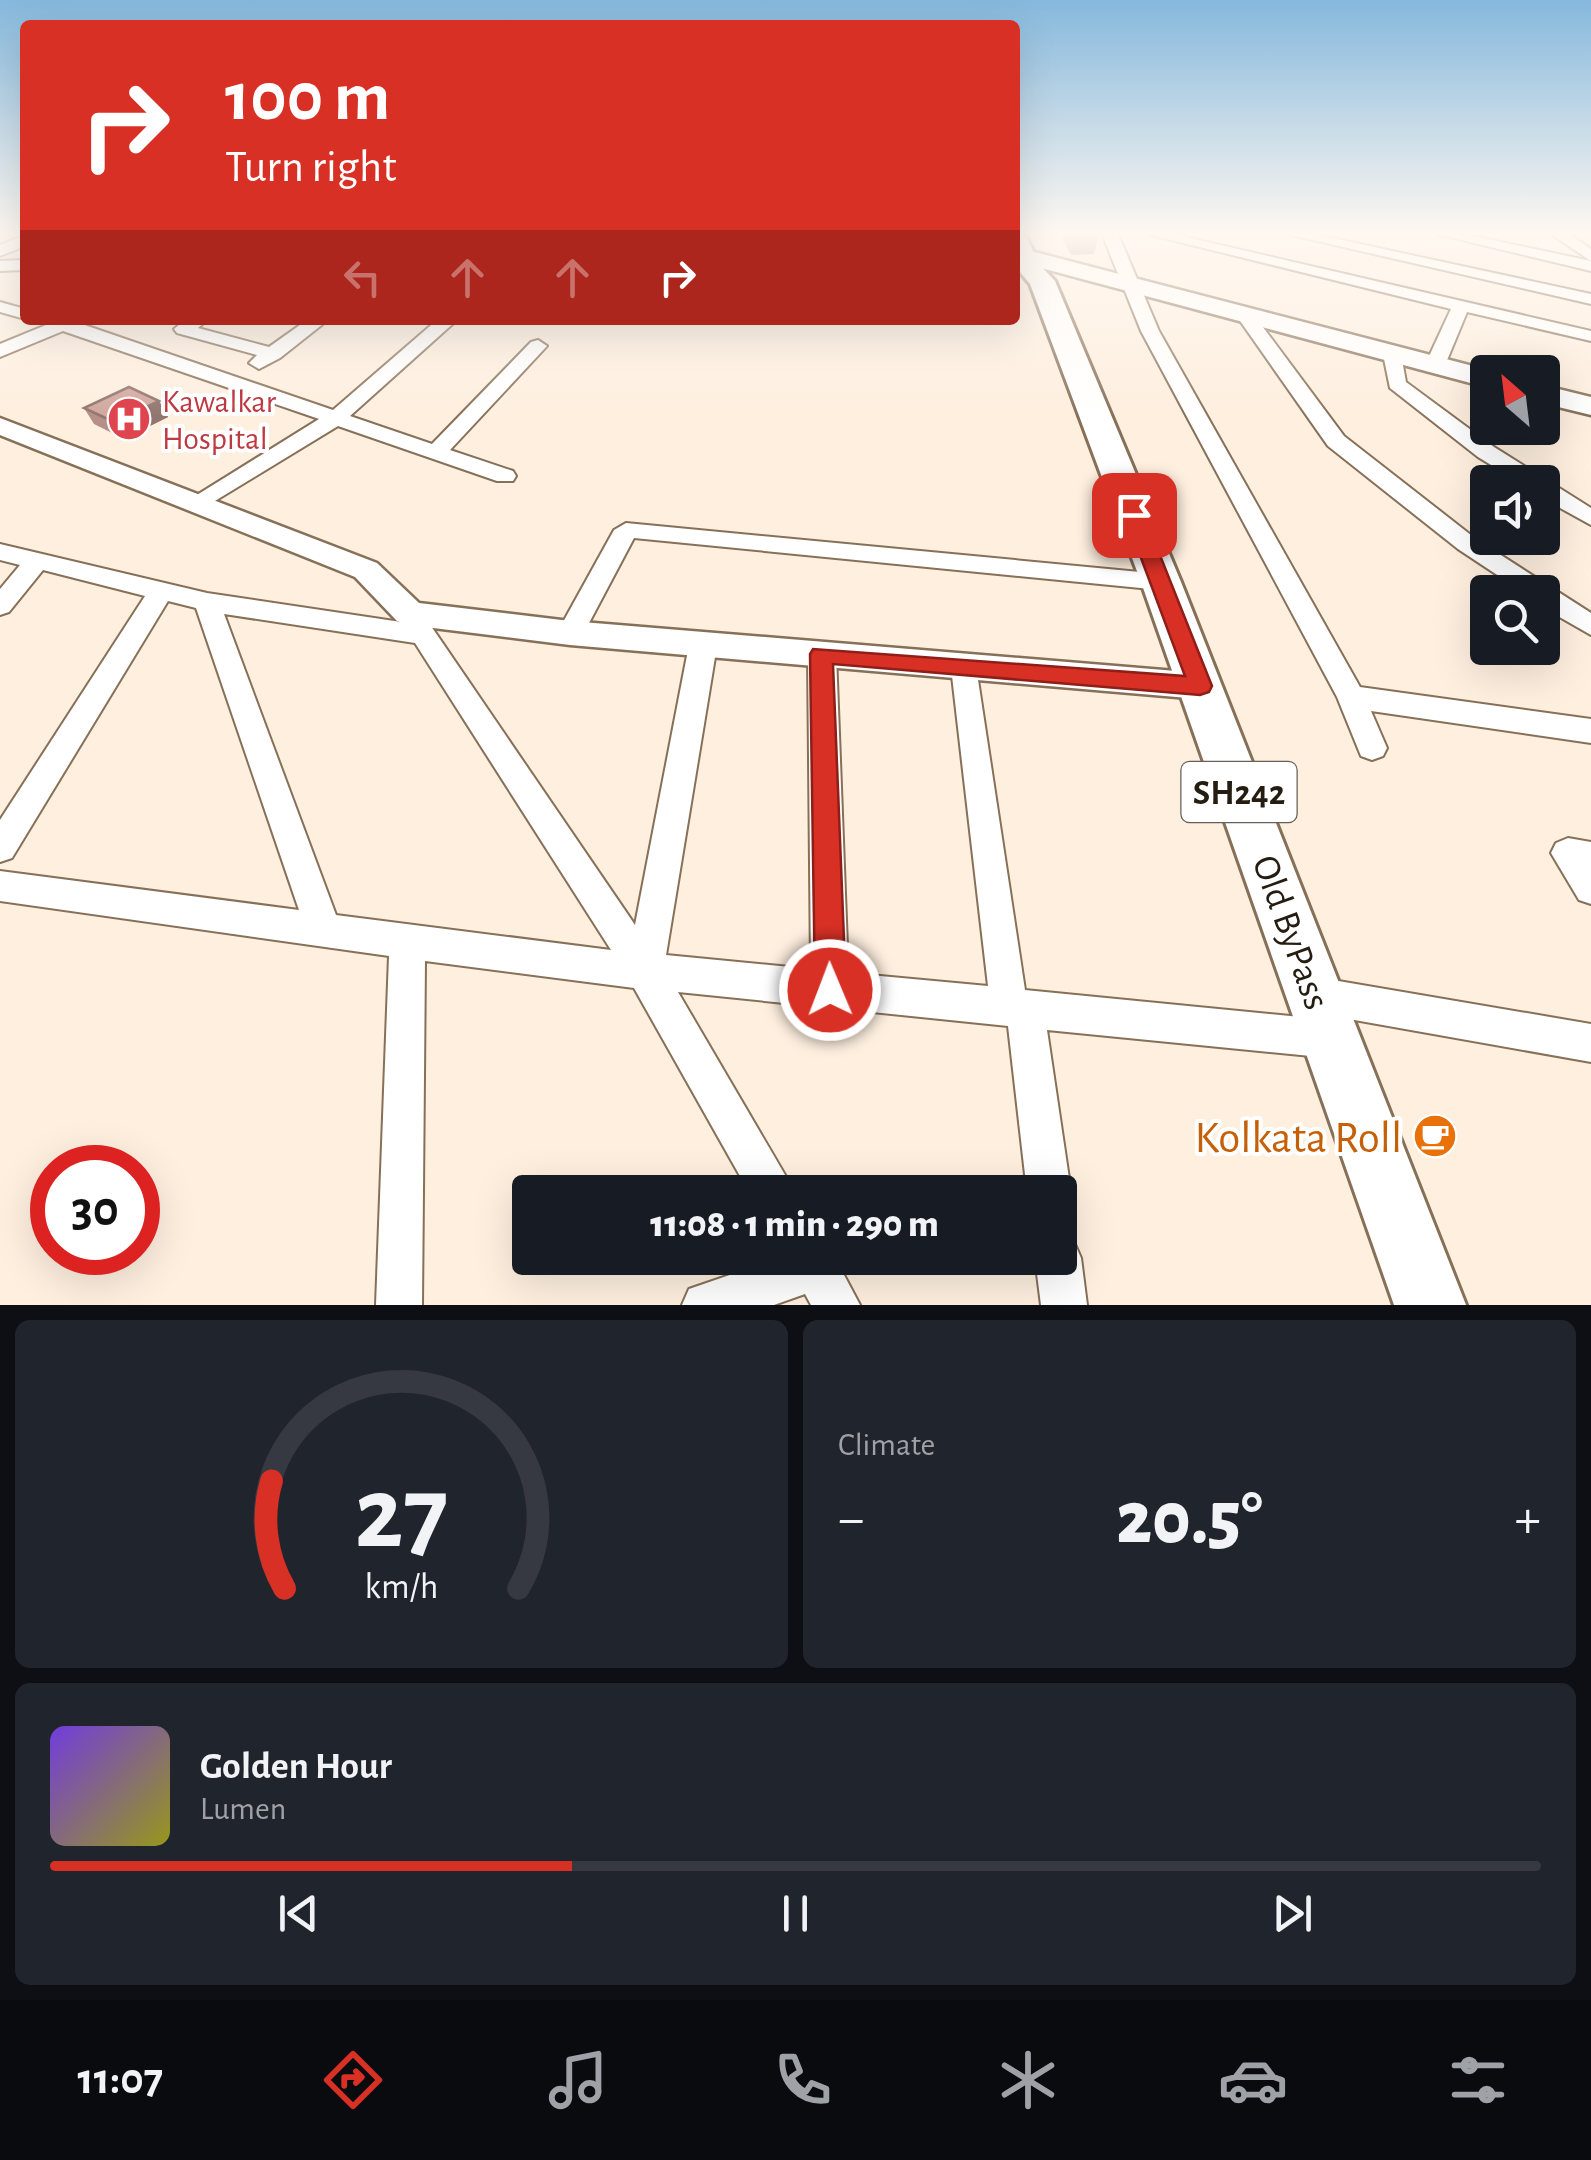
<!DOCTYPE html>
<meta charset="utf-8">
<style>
body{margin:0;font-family:"Alegreya Sans",sans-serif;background:#20242c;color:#f1f3f6;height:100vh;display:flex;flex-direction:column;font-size:38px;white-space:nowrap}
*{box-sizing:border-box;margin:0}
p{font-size:32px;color:#9ea1a6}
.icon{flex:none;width:55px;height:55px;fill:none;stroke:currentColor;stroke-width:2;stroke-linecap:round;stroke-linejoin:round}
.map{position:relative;height:1305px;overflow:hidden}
.panel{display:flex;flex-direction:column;gap:15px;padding:15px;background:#0d0f14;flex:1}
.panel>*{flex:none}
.top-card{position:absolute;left:20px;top:20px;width:1000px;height:305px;border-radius:10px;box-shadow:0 10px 40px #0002;background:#d93025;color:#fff;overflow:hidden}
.needle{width:65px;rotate:332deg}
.controls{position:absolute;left:1470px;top:355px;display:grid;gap:20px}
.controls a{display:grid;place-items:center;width:90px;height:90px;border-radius:10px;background:#171b24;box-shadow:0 10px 40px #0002;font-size:50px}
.speed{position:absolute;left:30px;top:1145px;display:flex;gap:20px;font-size:50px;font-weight:700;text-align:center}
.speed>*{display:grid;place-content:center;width:130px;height:130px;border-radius:50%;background:#171b24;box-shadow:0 10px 40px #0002;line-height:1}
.speed .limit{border:15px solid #d22;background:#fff;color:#111}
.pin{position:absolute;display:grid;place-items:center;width:85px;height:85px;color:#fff;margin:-42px;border-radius:20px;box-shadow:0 5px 15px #0006}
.me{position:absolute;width:110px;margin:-55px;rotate:359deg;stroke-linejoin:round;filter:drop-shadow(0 0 8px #0008)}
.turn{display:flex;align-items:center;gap:35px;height:210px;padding:0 40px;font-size:45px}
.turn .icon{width:130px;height:130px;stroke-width:2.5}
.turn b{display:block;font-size:70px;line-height:85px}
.lanes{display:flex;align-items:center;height:95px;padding:0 40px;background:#0003;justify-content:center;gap:50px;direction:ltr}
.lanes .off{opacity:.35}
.big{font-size:75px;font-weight:800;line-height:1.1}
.panel .tile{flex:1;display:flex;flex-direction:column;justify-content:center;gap:15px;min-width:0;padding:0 35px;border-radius:15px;background:#20242c}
.panel .dial{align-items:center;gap:0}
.dial svg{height:260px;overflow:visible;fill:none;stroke:#363941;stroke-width:7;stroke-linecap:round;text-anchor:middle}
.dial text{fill:#f1f3f6;stroke:none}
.song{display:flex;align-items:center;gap:30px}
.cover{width:120px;height:120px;border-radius:15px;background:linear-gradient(135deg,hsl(260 70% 55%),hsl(60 70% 35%))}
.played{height:10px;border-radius:5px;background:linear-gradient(90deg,#d93025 35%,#363941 35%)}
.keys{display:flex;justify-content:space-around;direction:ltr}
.heat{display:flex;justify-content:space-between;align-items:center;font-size:55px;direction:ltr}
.panel .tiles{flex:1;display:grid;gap:15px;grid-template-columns:1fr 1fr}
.tile:last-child{grid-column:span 2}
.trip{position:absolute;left:512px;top:1175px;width:565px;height:100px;border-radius:10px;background:#171b24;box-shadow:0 10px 40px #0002;font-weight:800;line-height:100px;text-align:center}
.tab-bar{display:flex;height:160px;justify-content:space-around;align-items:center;background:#090b0e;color:#9ea1a6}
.tab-bar .icon{width:70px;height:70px}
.tab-bar .current{color:#d93025}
.tab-bar b{font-size:45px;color:#f1f3f6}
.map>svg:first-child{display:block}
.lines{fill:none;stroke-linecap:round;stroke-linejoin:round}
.minor-casing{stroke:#877058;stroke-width:4}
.tertiary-casing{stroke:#877058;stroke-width:5}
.secondary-casing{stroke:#877058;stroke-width:5}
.primary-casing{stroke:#877058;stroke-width:6}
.minor{fill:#fff;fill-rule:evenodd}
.tertiary{fill:#fff;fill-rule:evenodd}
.secondary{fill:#fff;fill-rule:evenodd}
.primary{fill:#fff;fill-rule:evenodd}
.wall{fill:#b49088}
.shaded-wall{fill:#92756f}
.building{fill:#d1a79e;stroke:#92756f;stroke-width:2.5}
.route{fill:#d93025;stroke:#8d1f18;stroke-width:2.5}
.labels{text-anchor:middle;stroke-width:8;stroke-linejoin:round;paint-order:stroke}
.far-health-label{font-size:32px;fill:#be3a42;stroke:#fff;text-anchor:start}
.shield{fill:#fff;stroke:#666059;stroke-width:2.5}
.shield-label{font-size:35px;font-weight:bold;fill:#251c12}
.street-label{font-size:38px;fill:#251c12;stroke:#fff}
.near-food-label{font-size:45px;fill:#c56008;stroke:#fff;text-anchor:end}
</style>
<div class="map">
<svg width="1591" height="1305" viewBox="0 0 1591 1305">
<rect width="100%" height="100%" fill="#feefdf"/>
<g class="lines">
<!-- minor casing -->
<g class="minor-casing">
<g id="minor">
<path d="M1102,234H1118L1159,331L1360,687L1591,719V743L1371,711L1387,748L1383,756L1372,760L1361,756L1337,697L1141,331Z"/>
<path d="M1147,234H1173L1591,331V341L1467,312L1445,365L1435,371L1425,365L1451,309Z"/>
<path d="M1287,234H1314L1591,294V304Z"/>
<path d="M1437,234H1464L1591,261V271Z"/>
<path d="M1551,234H1569L1591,249V261Z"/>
<path d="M25,235V246L0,256V245Z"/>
<path d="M25,260V270L0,271V261Z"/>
<path d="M0,302L25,309V319L0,312Z"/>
<path d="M1245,310L1251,311L1344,436L1476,539L1591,613V635L1542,607V592H1523L1458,549L1328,446L1236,315Z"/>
<path d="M39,320H70L333,410L437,320H457L350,416L432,444L531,342L538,340L547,346L450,450L513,471L516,476L513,481H497L338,426L200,510L192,508L188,503L192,498L319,419L63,331L0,357V344L46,325Z"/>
<path d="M185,320H207L198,328L269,347L307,320H328L280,358L259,369L249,363L257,355L177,333L174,329Z"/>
<path d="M1392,348L1401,354L1406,382L1494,447L1591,508V525L1542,498V482H1519L1478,457L1390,388L1383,354Z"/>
<path d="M626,523L1161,574L1174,582L1161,590L634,538L580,640H560L557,633L614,530Z"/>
<path d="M0,544L207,593L401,622L396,613L400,607H418L635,925L689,645L693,638H713L717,645L666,955L811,969L808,654L812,647H832L836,654L848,973L988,986L951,667L955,660H975L1025,990L1331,1020L1345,1025L1350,1039L1345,1053L1331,1058L1047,1030L1071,1192L1060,1209V1192H1027L1008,1026L678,992L795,1192H749L634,988L425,961L422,1305H376L389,956L0,901V871L299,910L196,608L168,601L12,858L0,862V820L145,596L43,570L9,612L0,615V589L20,565L0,560ZM224,614L415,643L611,950L336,915Z"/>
<path d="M1568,838L1591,842V904L1579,900L1551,853L1556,843Z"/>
<path d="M1315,977L1591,1024V1062L1315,1013L1302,1008L1296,995L1302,982Z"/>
<path d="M1060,1236L1074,1242L1081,1258L1087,1305H1041L1035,1258H1060Z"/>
<path d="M779,1258H835L860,1305H811L805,1294L774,1305H682L689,1289Z"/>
</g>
</g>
<!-- tertiary casing -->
<g class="tertiary-casing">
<path id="tertiary" d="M0,418L377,563L419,603L570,621L1200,673L1213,676L1218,686L1213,696L1200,699L570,645L409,625L397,621L355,577L0,435Z"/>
</g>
<!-- secondary casing -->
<g class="secondary-casing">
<g id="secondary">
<path d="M1015,247L1023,249L1496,372H1488V387L1478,385L1015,261Z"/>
<path d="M1542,385L1591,397V415L1542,403Z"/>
</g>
</g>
<!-- primary casing -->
<g class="primary-casing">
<path id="primary" d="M1015,234H1025L1039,264L1055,281L1181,582L1466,1305H1394L1141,582L1030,284L1015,266Z"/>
</g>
<!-- minor -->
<use href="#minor" class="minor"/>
<!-- tertiary -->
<use href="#tertiary" class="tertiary"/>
<!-- secondary -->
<use href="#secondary" class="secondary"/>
<!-- primary -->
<use href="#primary" class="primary"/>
</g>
<!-- wall -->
<g class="wall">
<path d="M1060,234H1099L1094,254L1071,255Z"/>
<path d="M159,401L168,417L124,439L94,424L84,408Z"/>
</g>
<!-- shaded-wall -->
<path class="shaded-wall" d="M159,401L168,417L124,439L114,422Z"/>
<!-- building -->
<path class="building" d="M129,387L159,401L114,422L84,408Z"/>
<!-- sky -->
<linearGradient id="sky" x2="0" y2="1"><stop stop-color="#85b8dd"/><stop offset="0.56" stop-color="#fff8f1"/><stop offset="1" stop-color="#fff8f1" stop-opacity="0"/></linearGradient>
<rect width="1591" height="416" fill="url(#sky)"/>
<!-- route -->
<path class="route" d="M1134,509L1144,515L1212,686L1209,692L1200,695L833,664L846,990L841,1000L830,1005L819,1000L815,990L810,654L813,649L1185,676L1125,515Z"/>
<!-- icons -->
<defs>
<g id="hospital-disc" transform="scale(2.25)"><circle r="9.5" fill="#e0444e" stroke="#fff"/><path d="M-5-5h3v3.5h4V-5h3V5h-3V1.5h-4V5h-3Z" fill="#fff"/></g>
<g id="cafe-disc" transform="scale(2.25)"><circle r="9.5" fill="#e8710a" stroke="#fff"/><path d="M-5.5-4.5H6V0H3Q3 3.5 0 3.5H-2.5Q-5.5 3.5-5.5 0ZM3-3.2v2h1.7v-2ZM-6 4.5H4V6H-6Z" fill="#fff"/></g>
</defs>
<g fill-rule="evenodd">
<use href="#hospital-disc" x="129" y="419"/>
<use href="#cafe-disc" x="1435" y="1136"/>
</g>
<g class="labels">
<!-- far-health labels -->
<g class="far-health-label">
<text x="162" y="412">Kawalkar<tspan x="162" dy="37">Hospital</tspan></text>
</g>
<!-- shield labels -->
<rect class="shield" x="1181.5" y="762" width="115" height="60" rx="8"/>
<g class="shield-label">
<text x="1239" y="804">SH242</text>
</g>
<!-- street labels -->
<g class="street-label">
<text transform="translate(1292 932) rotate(70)" y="13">Old ByPass</text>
</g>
<!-- near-food labels -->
<g class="near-food-label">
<text x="1402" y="1152">Kolkata Roll</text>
</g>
</g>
</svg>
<div class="controls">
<a><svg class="needle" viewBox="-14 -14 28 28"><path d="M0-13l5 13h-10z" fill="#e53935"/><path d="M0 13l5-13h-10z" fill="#9ea1a6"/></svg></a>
<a><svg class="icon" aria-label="sound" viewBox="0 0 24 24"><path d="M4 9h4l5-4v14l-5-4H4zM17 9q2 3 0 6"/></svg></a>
<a><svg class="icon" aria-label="search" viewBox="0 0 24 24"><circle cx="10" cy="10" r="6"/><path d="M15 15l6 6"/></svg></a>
</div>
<div class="speed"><div class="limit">30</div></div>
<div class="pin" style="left:1134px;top:515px;background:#d93025"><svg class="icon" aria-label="arrive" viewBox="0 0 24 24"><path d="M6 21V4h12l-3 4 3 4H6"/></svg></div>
<svg class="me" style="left:830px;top:990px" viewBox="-20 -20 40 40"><circle r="17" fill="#d93025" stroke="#fff" stroke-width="3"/><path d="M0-11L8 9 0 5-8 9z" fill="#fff"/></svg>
<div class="trip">11:08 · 1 min · 290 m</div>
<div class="top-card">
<div class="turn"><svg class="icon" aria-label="right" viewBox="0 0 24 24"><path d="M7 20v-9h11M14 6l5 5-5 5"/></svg><div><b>100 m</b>Turn right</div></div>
<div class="lanes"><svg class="icon off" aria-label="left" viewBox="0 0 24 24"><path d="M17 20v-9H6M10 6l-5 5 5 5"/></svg><svg class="icon off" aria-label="ahead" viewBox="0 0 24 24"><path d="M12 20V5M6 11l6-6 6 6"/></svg><svg class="icon off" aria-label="ahead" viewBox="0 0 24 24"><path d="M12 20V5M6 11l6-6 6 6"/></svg><svg class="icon" aria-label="right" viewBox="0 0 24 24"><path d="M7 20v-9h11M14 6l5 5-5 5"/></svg></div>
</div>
</div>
<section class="panel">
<div class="tiles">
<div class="tile dial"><svg viewBox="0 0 100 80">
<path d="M14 69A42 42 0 1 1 86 69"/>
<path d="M14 69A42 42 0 0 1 10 36" stroke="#d93025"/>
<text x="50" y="56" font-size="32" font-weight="700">27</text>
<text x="50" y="72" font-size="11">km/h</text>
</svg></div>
<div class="tile"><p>Climate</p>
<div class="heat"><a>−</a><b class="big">20.5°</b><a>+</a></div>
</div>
<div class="tile">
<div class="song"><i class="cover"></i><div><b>Golden Hour</b><p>Lumen</p></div></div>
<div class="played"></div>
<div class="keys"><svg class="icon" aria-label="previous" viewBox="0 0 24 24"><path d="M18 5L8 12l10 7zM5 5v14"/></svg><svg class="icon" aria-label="pause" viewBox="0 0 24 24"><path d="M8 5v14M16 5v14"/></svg><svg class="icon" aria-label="next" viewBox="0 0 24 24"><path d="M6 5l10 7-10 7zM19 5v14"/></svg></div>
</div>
</div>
</section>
<nav class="tab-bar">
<b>11:07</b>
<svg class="icon current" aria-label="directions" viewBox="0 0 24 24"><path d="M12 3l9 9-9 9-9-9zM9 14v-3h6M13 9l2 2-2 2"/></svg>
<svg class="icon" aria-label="music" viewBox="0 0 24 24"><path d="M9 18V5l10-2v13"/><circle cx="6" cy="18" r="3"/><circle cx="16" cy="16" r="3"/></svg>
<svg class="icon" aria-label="phone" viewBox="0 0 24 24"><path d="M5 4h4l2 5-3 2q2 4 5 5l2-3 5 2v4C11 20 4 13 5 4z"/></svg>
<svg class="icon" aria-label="climate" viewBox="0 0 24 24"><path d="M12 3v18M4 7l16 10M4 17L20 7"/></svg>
<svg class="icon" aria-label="car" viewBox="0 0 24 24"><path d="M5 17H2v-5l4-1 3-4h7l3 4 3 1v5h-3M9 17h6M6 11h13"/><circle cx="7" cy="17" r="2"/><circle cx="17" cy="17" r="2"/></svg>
<svg class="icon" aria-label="filters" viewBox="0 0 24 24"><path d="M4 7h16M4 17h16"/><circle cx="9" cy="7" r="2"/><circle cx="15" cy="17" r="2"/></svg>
</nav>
